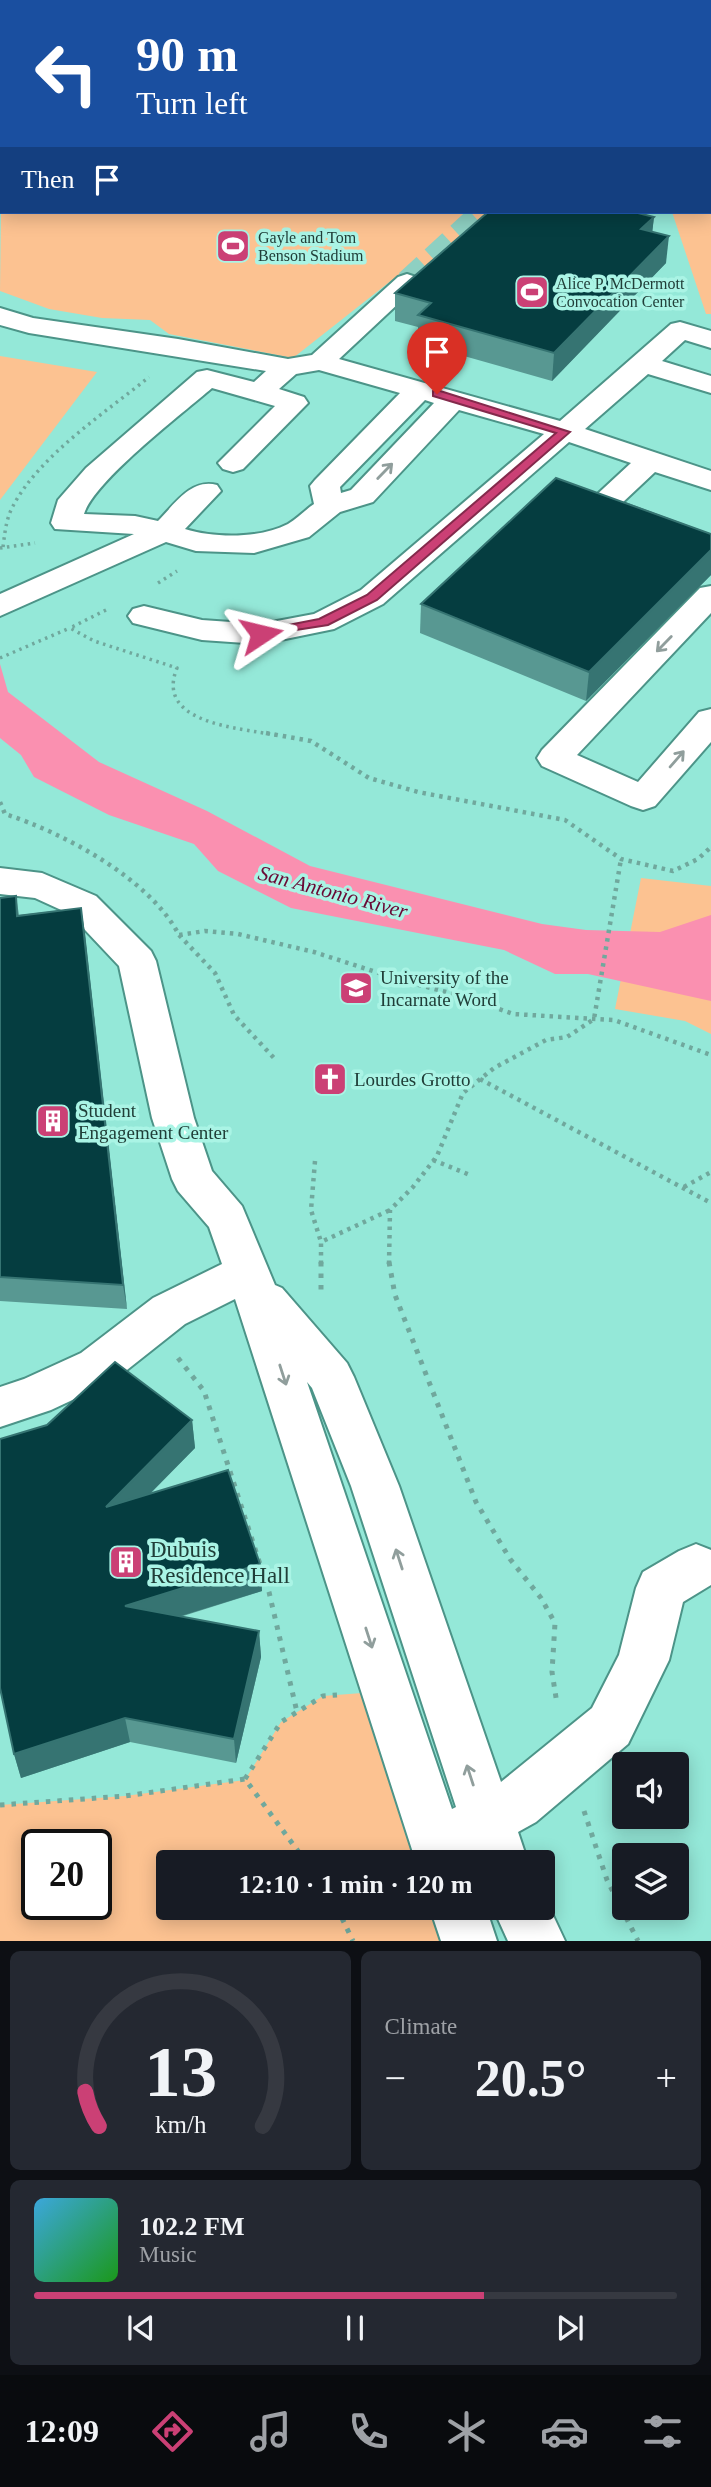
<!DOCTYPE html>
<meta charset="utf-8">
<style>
body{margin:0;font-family:Georgia,serif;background:#242831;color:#f1f3f6;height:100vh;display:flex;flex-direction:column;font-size:26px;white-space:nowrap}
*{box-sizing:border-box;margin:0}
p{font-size:23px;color:#9ea1a6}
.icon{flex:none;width:38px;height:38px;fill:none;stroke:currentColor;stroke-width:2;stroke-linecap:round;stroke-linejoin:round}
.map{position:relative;height:1941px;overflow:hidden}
.drawer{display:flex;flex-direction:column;gap:10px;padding:10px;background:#0d0f14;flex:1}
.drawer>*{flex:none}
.guide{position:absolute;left:0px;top:0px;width:712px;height:214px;box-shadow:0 4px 18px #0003;background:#1a4fa0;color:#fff;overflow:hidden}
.tools{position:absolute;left:612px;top:1752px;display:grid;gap:14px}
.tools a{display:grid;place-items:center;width:77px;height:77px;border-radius:7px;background:#171b24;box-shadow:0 4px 18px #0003;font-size:35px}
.speed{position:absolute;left:21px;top:1829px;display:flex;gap:14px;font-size:35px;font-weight:700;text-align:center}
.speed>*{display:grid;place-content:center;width:91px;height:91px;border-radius:50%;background:#171b24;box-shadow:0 4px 18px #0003;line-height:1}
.speed .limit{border:4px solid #111;border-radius:10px;background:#fff;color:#111}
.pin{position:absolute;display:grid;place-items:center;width:60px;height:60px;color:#fff;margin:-72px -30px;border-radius:50% 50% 50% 0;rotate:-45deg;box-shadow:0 0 7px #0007}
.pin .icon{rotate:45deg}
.me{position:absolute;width:77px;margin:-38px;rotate:80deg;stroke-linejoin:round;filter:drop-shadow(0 0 5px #0008)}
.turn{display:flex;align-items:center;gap:24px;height:147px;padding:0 21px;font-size:32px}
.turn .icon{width:91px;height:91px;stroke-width:2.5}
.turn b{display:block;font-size:49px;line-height:60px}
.then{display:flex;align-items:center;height:66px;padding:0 21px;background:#0003;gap:14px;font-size:26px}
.big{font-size:52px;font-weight:800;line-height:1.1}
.drawer .card{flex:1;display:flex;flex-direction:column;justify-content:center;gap:10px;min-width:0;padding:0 24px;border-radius:10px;background:#242831}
.drawer .dial{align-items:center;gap:0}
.dial svg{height:182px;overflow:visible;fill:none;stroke:#363941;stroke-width:7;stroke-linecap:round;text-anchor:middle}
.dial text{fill:#f1f3f6;stroke:none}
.song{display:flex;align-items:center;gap:21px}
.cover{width:84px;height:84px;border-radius:10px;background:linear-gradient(135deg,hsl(200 70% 55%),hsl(120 70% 35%))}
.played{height:7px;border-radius:4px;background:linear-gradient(90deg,#cb4075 70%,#363941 70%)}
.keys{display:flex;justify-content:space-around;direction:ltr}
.heat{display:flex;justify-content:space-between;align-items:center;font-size:38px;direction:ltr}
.drawer .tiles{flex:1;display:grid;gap:10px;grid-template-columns:1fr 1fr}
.card:last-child{grid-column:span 2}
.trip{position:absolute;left:156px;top:1850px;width:399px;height:70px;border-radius:7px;background:#171b24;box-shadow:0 4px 18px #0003;font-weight:800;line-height:70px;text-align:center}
.menu{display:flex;height:112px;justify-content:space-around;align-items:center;background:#090b0e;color:#9ea1a6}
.menu .icon{width:49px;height:49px}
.menu .selected{color:#cb4075}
.menu b{font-size:32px;color:#f1f3f6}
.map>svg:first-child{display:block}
.built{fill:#94e8d8;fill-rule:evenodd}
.green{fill:#fcc291;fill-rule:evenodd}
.water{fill:#fa90b0}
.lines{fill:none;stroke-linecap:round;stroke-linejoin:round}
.river{fill:#fa90b0;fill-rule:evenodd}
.minor-tunnel{stroke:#8ed0c2;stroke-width:24;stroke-dasharray:24 11;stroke-linecap:butt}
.minor-casing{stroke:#4c9488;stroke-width:4}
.path-far2{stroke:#70a89d;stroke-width:3.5;stroke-dasharray:2.5 4.5;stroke-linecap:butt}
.path-far1{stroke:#70a89d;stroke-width:4.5;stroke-dasharray:3.5 5;stroke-linecap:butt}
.path{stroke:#70a89d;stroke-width:5;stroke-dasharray:4.5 7;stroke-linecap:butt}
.minor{fill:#fff;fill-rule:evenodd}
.wall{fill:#589892}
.shaded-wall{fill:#367472}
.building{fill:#053d40;stroke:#367472;stroke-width:2}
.oneway{stroke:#909e9c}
.route{fill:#cb4075;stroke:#842a4c;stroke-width:2}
.labels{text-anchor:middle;stroke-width:7;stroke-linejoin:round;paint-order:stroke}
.far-poi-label{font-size:16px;fill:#203e38;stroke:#aaf4e5;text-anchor:start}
.poi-label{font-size:19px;fill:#203e38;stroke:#aaf4e5;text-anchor:start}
.water-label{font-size:21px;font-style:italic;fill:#690935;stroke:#aaf4e5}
.near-poi-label{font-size:23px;fill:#203e38;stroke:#aaf4e5;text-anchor:start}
</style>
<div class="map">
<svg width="711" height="1941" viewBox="0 0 711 1941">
<rect width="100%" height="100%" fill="#aaf4e5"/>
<!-- built -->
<path class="built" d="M0,0H711V1941H0ZM2,2H710V212H2ZM625,1764H677V1816H625ZM37,1844H96V1904H37ZM625,1855H677V1908H625ZM168,1862H542V1908H168Z"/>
<!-- green -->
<g class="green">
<path d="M2,122V212H503L424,286L392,280L293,358L169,334L150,320L102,318L49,309L0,291Z"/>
<path d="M711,170V314H706L672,212H710Z"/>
<path d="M0,356L97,372L0,500Z"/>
<path d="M641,878L711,886V1034L685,1021L615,1009Z"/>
<path d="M362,1693L443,1862H168V1908H458L469,1941H0V1805L125,1796L245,1780L281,1722L323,1696ZM37,1844H96V1904H37Z"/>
</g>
<!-- water -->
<path class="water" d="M0,664L8,692L99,762L207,811L310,866L542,924L586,930L660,932L711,915V1001L588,974H555L504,950L291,908L218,871L194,844L109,815L34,777L21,755L0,738Z"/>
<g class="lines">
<!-- river -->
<path class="river" d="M30,0H77L29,2Z"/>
<!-- minor-tunnel -->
<path class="minor-tunnel" d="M407,282L483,212"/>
<!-- minor casing -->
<g class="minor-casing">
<g id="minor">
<path d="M462,0H485L486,2H463Z"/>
<path d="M407,274L416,277L420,282L416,287L339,359L560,421L671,324L680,322L711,331V348L685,340L662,361L711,376V393L648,374L585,429L711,471V490L655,472L622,503L711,536V555L591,512L587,506L591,500L631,463L569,442L383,604L334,629L261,644L202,640L133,623L128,616L133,609L144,606L202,620L261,624L314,614L361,590L544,434L459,410L373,502L340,512L309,537L254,553L196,551L166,542L0,616V594L134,534L55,529L51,523L58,500L86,468L197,372L207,370L254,382L266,371L29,333L0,325V308L33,318L178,339L288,359L312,355L398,277ZM319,370L400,393L315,480L310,486L314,504C305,510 297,519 288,524C259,539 214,538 185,529L221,491L217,485C191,478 174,505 158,521L135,516L84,514C94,481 182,414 212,388L275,406L218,463L223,469L233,472L243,469L308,403L304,397L279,389L296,374ZM425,400L434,403L351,490L341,493L340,487Z"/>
<path d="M711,586V613L577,755L638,782L699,712L711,709V742L655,806L643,810L631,806L542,766L537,758L542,750L700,588Z"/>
<path d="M0,868L42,873L96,896L151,951L156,961L194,1118L212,1171L242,1206L275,1285L282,1288L347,1363L354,1377L399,1486L501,1782L592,1708L619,1655L636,1588L643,1572L679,1551L696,1544L711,1550V1585L683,1602L669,1660L628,1744L536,1822L518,1832L528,1862H474L472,1856L469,1858L470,1862H416L235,1299L185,1324L113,1381L51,1410L0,1427V1387L24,1379L81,1353L153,1298L222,1264L209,1227L178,1191L172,1179L152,1118L119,966L70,914L35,898L0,894ZM307,1382L312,1388L351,1486L456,1807L452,1809Z"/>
<path d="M542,1892L565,1941H508L493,1908H542Z"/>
<path d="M430,1908H486L497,1941H441Z"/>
</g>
</g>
<!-- path-far2 -->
<g class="path-far2">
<path d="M3,547C5,532 6,519 13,506C40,455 105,413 149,377"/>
<path d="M0,548L35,543"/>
<path d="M158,583L177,571"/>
<path d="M106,610L70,628L94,641L177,668C154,724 241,728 275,735"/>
<path d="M0,658L70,628"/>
</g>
<!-- path-far1 -->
<g class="path-far1">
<path d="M266,733L311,741L369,778L418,792L565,820L621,859L673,871L698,859L711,847"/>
<path d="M0,802L5,814C64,833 150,879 179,935L205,931L238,934L314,952L407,982L466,997L513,1014L614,1020L711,1055"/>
<path d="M179,935L215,973L234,1015L274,1058"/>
<path d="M480,1079L711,1203"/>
<path d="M433,1160L470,1175"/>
<path d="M315,1161L311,1210L321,1242"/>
<path d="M684,1187L711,1172"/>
<path d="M321,1264V1242L390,1210"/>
<path d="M389,1264L390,1210L413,1187L437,1156L463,1093L494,1068L546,1040L567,1037L594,1019L621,859"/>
</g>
<!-- path -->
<g class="path">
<path d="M321,1262V1294"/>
<path d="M389,1262L395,1295L476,1502L510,1559L541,1598L555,1623L552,1672L557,1704"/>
<path d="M178,1358L204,1391L269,1592L297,1712"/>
<path d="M245,1779L281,1722L323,1696L337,1695"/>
<path d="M0,1805L125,1796L245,1779L306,1862"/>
<path d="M584,1811L607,1880L638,1941"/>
<path d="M337,1908L353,1941"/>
</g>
<!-- minor -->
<use href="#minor" class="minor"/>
</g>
<!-- wall -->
<g class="wall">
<path d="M522,0H544L541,2H528Z"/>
<path d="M654,217L652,232L666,263L552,381L418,343V327L395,321V293Z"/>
<path d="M711,534V575L586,701L420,633L421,604Z"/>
<path d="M16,896L19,915L81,908L127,1309L0,1301V898Z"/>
<path d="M192,1420L195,1448L150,1494L260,1564L262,1591L180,1617L259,1631L261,1657L236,1763L130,1742L21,1778L14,1754L47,1425Z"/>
</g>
<!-- shaded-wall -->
<g class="shaded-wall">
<path d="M225,0H309L301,2H216Z"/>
<path d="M654,217L651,243L641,229Z"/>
<path d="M669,236L666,263L552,381L554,353Z"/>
<path d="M711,550V575L586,701L589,672Z"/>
<path d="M81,908L85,933L127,1309L123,1285Z"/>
<path d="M192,1420L195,1448L110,1534L106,1507Z"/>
<path d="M260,1564L262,1591L129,1632L125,1606Z"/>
<path d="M259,1631L261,1657L236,1763L234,1739Z"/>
<path d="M125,1718L130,1742L21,1778L14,1754Z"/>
</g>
<!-- building -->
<g class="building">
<path d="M92,0H225L216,2H89Z"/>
<path d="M488,212H634L654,217L641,229L669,236L554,353L418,315L431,303L395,293Z"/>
<path d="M556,478L711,534V550L589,672L421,604Z"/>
<path d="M16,896L17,916L81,908L123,1285L0,1277V898Z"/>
<path d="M115,1362L192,1420L106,1507L228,1470L260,1564L125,1606L259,1631L234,1739L125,1718L14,1754L0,1688V1439L47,1425Z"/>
</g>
<!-- one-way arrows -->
<defs><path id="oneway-shaft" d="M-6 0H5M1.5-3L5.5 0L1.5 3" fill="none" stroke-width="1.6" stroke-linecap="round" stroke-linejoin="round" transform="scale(1.75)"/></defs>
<g class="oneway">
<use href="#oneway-shaft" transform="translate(385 471) rotate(-46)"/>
<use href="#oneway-shaft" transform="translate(664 644) rotate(134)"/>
<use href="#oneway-shaft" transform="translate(677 759) rotate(-49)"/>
<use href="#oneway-shaft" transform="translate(283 1375) rotate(72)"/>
<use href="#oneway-shaft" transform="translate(399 1559) rotate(-108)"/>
<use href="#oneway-shaft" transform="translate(369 1638) rotate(72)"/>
<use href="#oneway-shaft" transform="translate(470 1775) rotate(-108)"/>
</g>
<!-- route -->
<path class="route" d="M437,390L570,432L377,600L328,625L257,636V631L319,619L367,595L556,433L433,396V391Z"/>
<!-- icons -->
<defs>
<g id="stadium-square" transform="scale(1.75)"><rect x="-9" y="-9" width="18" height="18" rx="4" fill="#cb4075" stroke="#aaf4e5"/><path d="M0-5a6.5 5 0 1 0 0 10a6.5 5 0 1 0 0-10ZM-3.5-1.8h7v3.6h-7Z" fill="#fff"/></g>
<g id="university-square" transform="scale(1.75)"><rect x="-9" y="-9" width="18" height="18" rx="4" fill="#cb4075" stroke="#aaf4e5"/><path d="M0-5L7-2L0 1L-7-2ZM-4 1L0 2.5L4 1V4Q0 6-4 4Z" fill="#fff"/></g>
<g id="church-square" transform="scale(1.75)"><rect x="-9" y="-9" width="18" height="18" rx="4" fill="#cb4075" stroke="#aaf4e5"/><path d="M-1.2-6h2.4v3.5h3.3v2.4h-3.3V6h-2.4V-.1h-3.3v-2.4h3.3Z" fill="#fff"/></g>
<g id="building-square" transform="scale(1.75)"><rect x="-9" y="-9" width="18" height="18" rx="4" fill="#cb4075" stroke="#aaf4e5"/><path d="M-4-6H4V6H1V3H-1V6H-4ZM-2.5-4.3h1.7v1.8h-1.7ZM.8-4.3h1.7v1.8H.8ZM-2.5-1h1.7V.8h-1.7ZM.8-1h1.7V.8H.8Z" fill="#fff"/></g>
</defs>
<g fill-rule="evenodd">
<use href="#stadium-square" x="233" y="246"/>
<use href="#stadium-square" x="532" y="292"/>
<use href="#university-square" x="356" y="988"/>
<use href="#church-square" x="330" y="1079"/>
<use href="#building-square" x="53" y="1121"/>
<use href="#building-square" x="126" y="1562"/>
</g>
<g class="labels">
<!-- far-poi labels -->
<g class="far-poi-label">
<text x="258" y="243">Gayle and Tom<tspan x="258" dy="18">Benson Stadium</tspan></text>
<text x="556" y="289">Alice P. McDermott<tspan x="556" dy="18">Convocation Center</tspan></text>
</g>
<!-- poi labels -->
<g class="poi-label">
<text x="380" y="984">University of the<tspan x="380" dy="22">Incarnate Word</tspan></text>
<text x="354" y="1086">Lourdes Grotto</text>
<text x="78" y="1117">Student<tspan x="78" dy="22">Engagement Center</tspan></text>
</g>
<!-- water labels -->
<g class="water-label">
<text transform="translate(333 892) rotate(15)" y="7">San Antonio River</text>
</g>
<!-- near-poi labels -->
<g class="near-poi-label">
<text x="150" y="1557">Dubuis<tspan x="150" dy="26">Residence Hall</tspan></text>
</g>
</g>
</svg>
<div class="tools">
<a><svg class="icon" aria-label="sound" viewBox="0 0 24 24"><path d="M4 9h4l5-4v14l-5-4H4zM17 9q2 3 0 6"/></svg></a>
<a><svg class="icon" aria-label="layers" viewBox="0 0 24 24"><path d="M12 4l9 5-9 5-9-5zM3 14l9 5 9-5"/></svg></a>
</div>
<div class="speed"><div class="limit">20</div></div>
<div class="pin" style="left:437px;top:394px;background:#d93025"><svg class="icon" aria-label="arrive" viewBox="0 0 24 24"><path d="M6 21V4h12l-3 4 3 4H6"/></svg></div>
<svg class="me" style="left:261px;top:634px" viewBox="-20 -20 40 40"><path d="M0-17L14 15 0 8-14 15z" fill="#cb4075" stroke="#fff" stroke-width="4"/></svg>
<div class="trip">12:10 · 1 min · 120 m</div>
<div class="guide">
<div class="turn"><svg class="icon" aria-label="left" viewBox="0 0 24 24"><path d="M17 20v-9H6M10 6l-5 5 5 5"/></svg><div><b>90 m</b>Turn left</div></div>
<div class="then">Then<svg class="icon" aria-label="arrive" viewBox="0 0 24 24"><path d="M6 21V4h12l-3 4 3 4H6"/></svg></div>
</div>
</div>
<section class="drawer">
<div class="tiles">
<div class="card dial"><svg viewBox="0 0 100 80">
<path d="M14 69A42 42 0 1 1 86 69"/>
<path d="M14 69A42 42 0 0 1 8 54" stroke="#cb4075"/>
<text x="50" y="56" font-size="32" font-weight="700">13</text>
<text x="50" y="72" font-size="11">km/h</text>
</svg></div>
<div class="card"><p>Climate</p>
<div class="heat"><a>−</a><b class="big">20.5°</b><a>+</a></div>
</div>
<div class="card">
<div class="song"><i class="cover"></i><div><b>102.2 FM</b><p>Music</p></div></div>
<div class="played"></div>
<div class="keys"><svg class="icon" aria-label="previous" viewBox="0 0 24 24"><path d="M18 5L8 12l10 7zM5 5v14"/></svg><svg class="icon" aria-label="pause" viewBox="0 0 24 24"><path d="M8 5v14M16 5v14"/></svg><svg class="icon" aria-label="next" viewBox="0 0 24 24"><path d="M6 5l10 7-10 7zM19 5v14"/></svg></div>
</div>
</div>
</section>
<nav class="menu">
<b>12:09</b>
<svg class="icon selected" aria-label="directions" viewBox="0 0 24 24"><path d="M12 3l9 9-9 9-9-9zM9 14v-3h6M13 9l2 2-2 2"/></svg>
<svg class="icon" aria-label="music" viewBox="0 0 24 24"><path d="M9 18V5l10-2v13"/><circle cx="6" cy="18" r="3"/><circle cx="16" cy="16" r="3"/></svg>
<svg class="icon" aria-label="phone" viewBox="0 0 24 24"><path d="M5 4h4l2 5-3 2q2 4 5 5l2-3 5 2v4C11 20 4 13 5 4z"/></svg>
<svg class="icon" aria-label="climate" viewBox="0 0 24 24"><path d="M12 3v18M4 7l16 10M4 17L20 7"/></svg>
<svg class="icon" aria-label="car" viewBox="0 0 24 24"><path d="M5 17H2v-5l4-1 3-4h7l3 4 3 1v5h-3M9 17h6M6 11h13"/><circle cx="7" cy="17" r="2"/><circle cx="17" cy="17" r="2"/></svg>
<svg class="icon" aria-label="filters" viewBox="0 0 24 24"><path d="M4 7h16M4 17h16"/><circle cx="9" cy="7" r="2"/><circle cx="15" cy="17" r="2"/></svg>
</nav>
